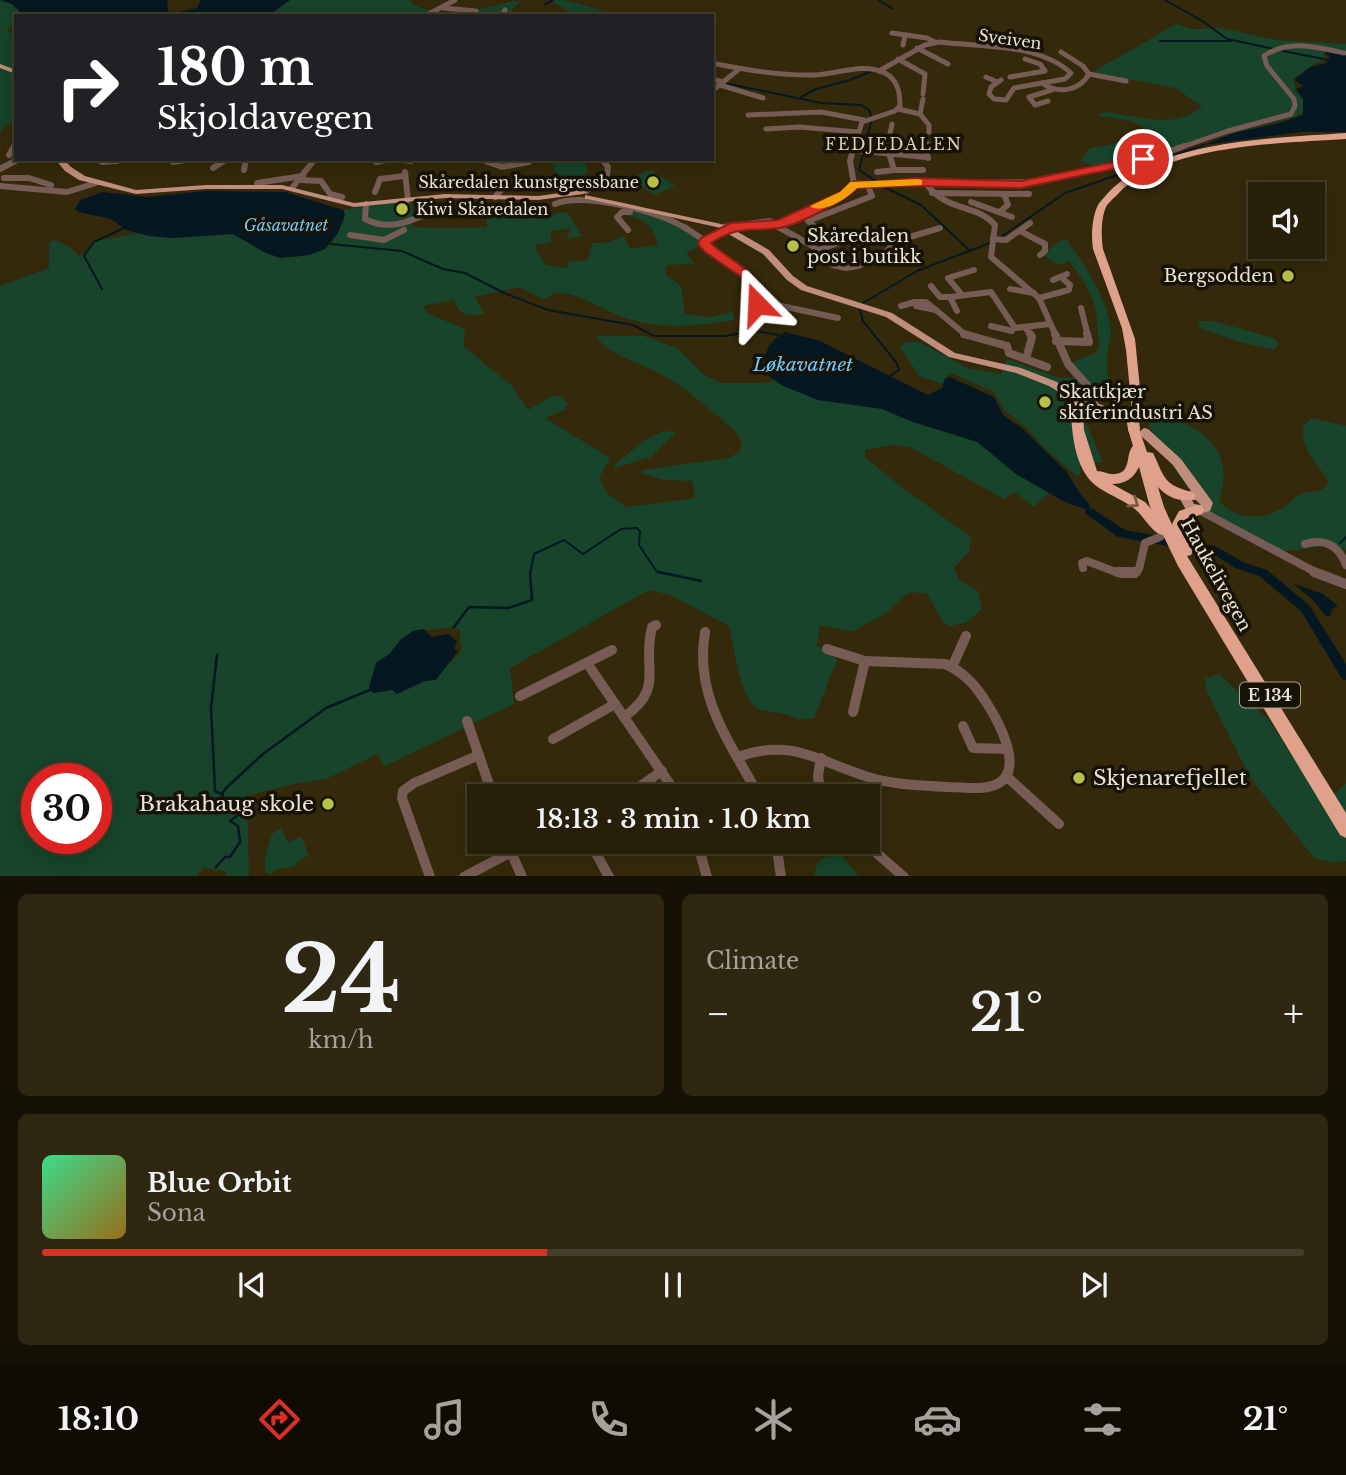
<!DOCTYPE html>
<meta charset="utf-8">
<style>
body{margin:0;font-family:"Libre Baskerville",serif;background:#2f2712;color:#f1f3f6;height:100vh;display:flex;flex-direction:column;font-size:26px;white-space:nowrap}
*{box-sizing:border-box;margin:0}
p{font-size:23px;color:#a4a29c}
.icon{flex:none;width:38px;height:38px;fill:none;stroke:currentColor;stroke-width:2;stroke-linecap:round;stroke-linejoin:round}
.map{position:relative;height:876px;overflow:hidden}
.panel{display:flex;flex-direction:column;gap:18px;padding:18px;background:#151104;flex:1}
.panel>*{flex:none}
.hud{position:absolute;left:14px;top:14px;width:700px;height:147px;border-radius:0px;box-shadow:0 4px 18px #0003,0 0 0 2px #433d29;background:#202124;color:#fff;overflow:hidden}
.buttons{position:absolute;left:1248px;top:182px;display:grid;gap:14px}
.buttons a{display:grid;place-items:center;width:77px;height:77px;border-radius:0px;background:#271f08;box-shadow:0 4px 18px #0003,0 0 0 2px #433d29;font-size:35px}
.speed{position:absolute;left:21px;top:763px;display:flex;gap:14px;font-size:35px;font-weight:700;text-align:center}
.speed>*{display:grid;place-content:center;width:91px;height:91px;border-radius:50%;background:#271f08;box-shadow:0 4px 18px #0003,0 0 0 2px #433d29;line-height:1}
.speed .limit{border:10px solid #d22;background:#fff;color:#111}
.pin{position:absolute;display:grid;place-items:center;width:60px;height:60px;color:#fff;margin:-30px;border:4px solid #fff;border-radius:50%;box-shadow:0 2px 7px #0007}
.me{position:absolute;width:77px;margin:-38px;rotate:339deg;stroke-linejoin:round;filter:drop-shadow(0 0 5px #0008)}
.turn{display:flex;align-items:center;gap:24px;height:147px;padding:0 28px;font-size:32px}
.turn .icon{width:91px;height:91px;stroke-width:2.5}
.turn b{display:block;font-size:49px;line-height:60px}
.big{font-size:52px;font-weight:600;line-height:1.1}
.panel .widget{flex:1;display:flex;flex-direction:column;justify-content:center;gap:10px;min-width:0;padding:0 24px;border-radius:10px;background:#2f2712}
.panel .dial{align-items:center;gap:0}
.dial b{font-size:91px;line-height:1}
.song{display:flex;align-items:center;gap:21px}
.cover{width:84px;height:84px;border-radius:10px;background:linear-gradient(135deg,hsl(150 70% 55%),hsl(40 70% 35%))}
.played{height:7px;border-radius:4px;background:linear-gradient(90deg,#d93025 40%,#433d29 40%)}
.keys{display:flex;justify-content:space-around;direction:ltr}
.heat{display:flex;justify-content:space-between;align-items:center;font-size:38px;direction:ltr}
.panel .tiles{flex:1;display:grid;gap:18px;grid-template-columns:1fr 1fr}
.widget:last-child{grid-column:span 2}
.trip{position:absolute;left:467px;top:784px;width:413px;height:70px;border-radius:0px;background:#271f08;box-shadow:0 4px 18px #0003,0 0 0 2px #433d29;font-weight:600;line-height:70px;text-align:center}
.dock{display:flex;height:112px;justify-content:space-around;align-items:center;background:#100c03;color:#a4a29c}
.dock .icon{width:49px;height:49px}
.dock .current{color:#d93025}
.dock b{font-size:32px;color:#f1f3f6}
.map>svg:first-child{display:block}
.green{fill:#17442a;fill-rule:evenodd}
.water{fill:#051822}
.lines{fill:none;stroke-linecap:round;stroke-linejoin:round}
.stream-far1{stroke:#051822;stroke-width:2}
.stream{stroke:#051822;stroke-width:2.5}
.river{fill:#051822;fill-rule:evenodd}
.minor-far3{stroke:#765c54;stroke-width:5}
.minor-far2{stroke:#765c54;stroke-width:6}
.minor-far1{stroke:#765c54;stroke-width:8}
.minor{stroke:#765c54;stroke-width:10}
.major{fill:#c18d7d;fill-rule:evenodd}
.highway{fill:#dfa08c;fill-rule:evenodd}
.highway-bridge{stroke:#dfa08c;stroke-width:12}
.oneway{stroke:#7b5949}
.route{fill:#d93025;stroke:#8d1f18;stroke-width:2}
.slow{fill:#f59e0b}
.poi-dot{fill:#b7c148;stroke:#171206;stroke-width:2.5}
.labels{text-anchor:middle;stroke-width:7;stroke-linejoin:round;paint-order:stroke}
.far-street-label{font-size:16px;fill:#eae3d2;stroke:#171206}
.far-neighbourhood-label{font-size:16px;letter-spacing:2px;fill:#ded1ae;stroke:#171206}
.far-poi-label{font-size:16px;fill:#eae3d2;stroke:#171206;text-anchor:end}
.far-water-label{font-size:16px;font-style:italic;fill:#71cafb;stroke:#171206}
.shield{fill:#171206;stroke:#aba495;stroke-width:2}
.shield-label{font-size:16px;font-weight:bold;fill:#eae3d2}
.poi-label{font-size:18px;fill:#eae3d2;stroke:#171206;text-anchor:start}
.street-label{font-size:18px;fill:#eae3d2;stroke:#171206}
.water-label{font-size:19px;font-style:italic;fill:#71cafb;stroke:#171206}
.near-poi-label{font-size:21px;fill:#eae3d2;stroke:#171206;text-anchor:start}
</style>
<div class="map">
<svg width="1346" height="877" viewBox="0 0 1346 877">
<rect width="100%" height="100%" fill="#34290a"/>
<!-- green -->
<g class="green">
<path d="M0,0L12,4L19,11L16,21L8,29L16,39V118L0,131Z"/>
<path d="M290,0H409C425,17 463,12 484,8C497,6 508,0 521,1L509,13L488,16H268Z"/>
<path d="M550,0H565L620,15L648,16H569L573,14Z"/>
<path d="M1176,24L1193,29L1221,28L1276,40L1346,44V55L1323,52L1325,59C1312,64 1307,70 1294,78L1296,92L1304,101V112L1295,117L1102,168L1080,161L1090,148L1111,145L1146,129L1132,121L1099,116L1104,112C1136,115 1177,131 1202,106L1175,88L1093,72Z"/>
<path d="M549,159C563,159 583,154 588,170L579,181L550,185L541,179L557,173Z"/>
<path d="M651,170L675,186L654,195L630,178Z"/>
<path d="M384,202H410L413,208L412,226C419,229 475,228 487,227V215L494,214L549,216L563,212L568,213L582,236L566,239L571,228L551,231V243L536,244V250L546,265L568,268L567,262L588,260L592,243H606L624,236L630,249L658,245C653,221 640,218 618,213L638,210L676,224L710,241L686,253L695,264L666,265V275L681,286L685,314L711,317L733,312L734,320C698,326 661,330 625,318C604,311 580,293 558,293C552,293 549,298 543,299L519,287L475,297L484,313C470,318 458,315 454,300L423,306L427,313L465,329L463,346L512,386L528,410L552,396L562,397L568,404L565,410L545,418L610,458L599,478L608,494L626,507L695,498L692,481L663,480L643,474L642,470L729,458L739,452L742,443C738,432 729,426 721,419C704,405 688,390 669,379C646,364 612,358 595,336H644L677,348L703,374L721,383H765L781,377L865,407H883L913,416L927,427L953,430L989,448L1015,473L1052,490L1034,507L1015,492L1004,499L910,447L890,445L865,450V457L900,486L971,537L969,552L954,568L959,580L978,591L982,609L967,622L950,626L943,622L927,594C902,589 904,598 888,611C878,620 864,623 853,632L820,625L817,646L831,653L837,660L814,718C801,722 795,717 783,714C776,712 768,712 761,710C740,704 734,646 729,626L670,595L649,590L510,668L514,704L385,766L377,754L326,779L289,785L247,796L249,876H226V871L204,868L196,876H0V286L49,268V244L54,240L69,246L79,256L86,254L94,241L139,233L171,238L233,234L271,255L295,257L309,255L331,244L344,221V210ZM454,627L460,630L461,651L446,667L433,672L418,631ZM37,779H96V838H37Z"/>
<path d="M1066,239C1086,267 1108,298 1111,333C1111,339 1109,343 1108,349C1105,363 1108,380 1112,393L1110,396C1095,392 1085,384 1070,392C1083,415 1093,438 1103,462L1080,465V475L1076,476L1043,447L1028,429L1004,410L994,392L951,373L946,377L948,385L920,377L900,347L905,342H920L967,368L1001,374L1007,359L1060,378L1073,377V362L1095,353L1100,345C1096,331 1098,324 1096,312C1093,294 1080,275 1069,261L1058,265L1043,255L1056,243Z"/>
<path d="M1200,321H1213L1274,338L1279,344L1274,350L1239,342L1198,327Z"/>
<path d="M1143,410C1192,421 1239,443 1219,501C1235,519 1260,521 1281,509C1288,505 1292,499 1299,495C1310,489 1321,495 1329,483C1318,463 1301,451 1303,427L1311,418L1346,426V550C1322,541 1302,553 1278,550C1259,547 1234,536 1219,525C1204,515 1144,427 1143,410Z"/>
<path d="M663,431L676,432L651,457L615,468V464L645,440Z"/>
<path d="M1219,674L1268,719L1314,789L1327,795L1337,792L1346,783V861L1332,862L1315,859L1251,779L1207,692L1205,679Z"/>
<path d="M281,828L288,843L301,836L309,855L296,863L295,866L275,870L271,874L266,872C262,860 269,846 272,834Z"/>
<path d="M841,855L859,876H814L817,863L826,857Z"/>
</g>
<!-- water -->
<g class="water">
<path d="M0,0H167L168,11L173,13L197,8L201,0H290L268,16H18L19,11L12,4Z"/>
<path d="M1324,52L1346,55V132H1301L1204,145L1234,133L1276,124L1303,115V99L1296,89L1304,86L1294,80L1310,67L1326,63L1330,58Z"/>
<path d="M206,191L285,192L343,210L345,215L338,233L325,249L309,255L280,258L264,252L233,234L171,238L149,236L126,230L111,219L79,212L75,209L80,200L103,192L147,197Z"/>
<path d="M785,332L820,341L928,395L943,387L944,379L950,377L994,397L1003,415L1023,429L1066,471L1081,495L1089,503L1090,511L1063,501L1016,474L977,442L910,421L882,409L818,400L783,386L766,374C760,356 770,339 785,332Z"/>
<path d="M1292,583L1323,594L1338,606L1332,609L1330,616H1326L1311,598Z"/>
<path d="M423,629L432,637L448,634L457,641L454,649L458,651L436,680L425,681L397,694L392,690L373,693L369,687L376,663L389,654L401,639L413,631Z"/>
</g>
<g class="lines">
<!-- stream-far1 -->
<g class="stream-far1">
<path d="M878,0L893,9"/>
<path d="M1165,0L1204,22L1227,39L1274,49"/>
<path d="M544,5L553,0"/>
<path d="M1160,41H1231"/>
<path d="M1283,51L1329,60"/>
<path d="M852,79L872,71"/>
<path d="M724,83L821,103L861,105L869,110L871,116"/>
<path d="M801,97L816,89L850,80"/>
<path d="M871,122L859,170L876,181"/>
<path d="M884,187L921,205L969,250"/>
<path d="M1001,237L1065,193L1204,145"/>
<path d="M331,244L402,251L443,269L465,273L504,293L548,310L633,325L654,336H725L755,331L779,335"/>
<path d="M102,289L84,256L94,242L124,228"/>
<path d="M863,303L917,271L990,243"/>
<path d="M859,307L863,321L896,362L899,370L890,376"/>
<path d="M1340,543L1346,537"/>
<path d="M530,574L534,554L564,540L583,554L621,529L637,528L640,531L639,545L657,572L667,574"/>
</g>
<!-- stream -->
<g class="stream">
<path d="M659,572L701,581"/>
<path d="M454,627L469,607L508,608L532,600L530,572"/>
<path d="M217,655L211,708L215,791L222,794"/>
<path d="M216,867L225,857H230L240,842L238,826L230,821L242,812L238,805L227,804L222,794L226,788L263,754L326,708L372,689"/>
</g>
<!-- river -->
<path class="river" d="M1090,507L1125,530L1215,546L1243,562L1267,570L1309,605L1346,664V680L1342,679L1301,611L1259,576L1235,568L1213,554L1118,537L1086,514L1085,511L1086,508Z"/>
<!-- minor-far3 -->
<g class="minor-far3">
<path d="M443,8L476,11"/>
<path d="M425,16L455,0"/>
<path d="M501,16L505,10"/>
<path d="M892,33L927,38L935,42"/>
<path d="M903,45L905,35"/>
<path d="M917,48L948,64"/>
<path d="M1061,52L1083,66L1089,74L1126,81"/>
<path d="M898,59L925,74L923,94"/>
<path d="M712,63C745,70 781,76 815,75C838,74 863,62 885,73C898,80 900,93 900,106L895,111L862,122L854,148"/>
<path d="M879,71L925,45L939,42C982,47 1038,43 1071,73L1065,79L1014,88L1006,100L994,99L989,94L991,87L1001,80"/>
<path d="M986,77L997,82"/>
<path d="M1010,77L1045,71L1040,64L1025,59"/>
<path d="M712,79L724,82"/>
<path d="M1042,83C1057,94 1079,92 1089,74"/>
<path d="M720,85L763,98"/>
<path d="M712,91L738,70"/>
<path d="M923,99L920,114L929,125V132"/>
<path d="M1048,101L1035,105L1029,97L1052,90"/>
<path d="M898,109L920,114"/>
<path d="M748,115L821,112L864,120"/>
<path d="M766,129L799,127L858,132"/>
<path d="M13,148L16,144"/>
<path d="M887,148L892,124"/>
<path d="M926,148L928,144"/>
<path d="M1179,148L1228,131L1291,114L1295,106L1294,99L1267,66L1264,56C1288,39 1317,47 1344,53"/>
</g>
<!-- minor-far2 -->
<g class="minor-far2">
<path d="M887,146L894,170H923"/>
<path d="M927,146L925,150L928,158"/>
<path d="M853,150L926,157"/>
<path d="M9,155L14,146"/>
<path d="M97,159L102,162L117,161"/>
<path d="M397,159L411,161"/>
<path d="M480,159L502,167L529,162"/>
<path d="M173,162L192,159"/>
<path d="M376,162L391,159"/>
<path d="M213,168L227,159"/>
<path d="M0,169L19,159"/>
<path d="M244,170L246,159"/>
<path d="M405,172L408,200"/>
<path d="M877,172L894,170"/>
<path d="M4,178H29L51,185"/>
<path d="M300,180L321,181L330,194L342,197"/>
<path d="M925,182C946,213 976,203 995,225L991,257L1039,298L1056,336"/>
<path d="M257,183L303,176"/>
<path d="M854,184L850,161L854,146"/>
<path d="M854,184L1037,182L1163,154L1184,146"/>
<path d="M0,186L67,192L96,183"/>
<path d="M292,188L315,159"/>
<path d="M569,191L592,182"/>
<path d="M586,191L607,175L608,167L602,159"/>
<path d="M375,192L380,179L404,176"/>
<path d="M932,193L1029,194"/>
<path d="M495,197L508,182"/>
<path d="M971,202L1012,217"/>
<path d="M366,204L365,219C389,232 412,221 434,210"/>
<path d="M555,204C584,192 655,211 682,226C690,230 696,236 705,240"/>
<path d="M999,212L1008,205L1004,194"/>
<path d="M781,222L844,195L854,184"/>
<path d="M773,224L811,245L833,265L846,268L858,266L887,251L896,241L940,228"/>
<path d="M724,227L770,221"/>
<path d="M628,230L617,217L622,212H630"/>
<path d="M1020,231L1045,244V251L1040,255"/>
<path d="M723,233L705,240L704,244L745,274L755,290L758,301L750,318"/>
<path d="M350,235L384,240L404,230"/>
<path d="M993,239L1006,240L1030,223"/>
<path d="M835,244L808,221L872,196L868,186"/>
<path d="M818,250L864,234"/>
<path d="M1053,280L1067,274"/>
<path d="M931,286L940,297H950"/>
<path d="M1010,289L1034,293"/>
<path d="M962,295L948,278L974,270"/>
<path d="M1039,298L1069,290L1070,285L1061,277"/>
<path d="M758,301L838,318"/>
<path d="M915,302H926L936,310L916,306Z"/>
<path d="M901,306L915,302"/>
<path d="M1081,308L1088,336"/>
<path d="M936,310L967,336"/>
<path d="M957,311L950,297L991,292L1015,328"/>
<path d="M991,326L1012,331"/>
<path d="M1025,327L1031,336"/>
<path d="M1015,328L1050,324"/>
</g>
<!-- minor-far1 -->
<g class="minor-far1">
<path d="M964,334L1007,346"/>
<path d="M1055,334L1068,364L1087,385L1091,396"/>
<path d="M1056,341L1089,342L1087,334"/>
<path d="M1007,346L1009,353L1047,367"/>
<path d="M1026,359L1032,337L1030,334"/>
<path d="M1199,510L1319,574"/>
<path d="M1305,544C1325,538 1339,546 1346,565"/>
<path d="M1083,568L1082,563L1087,561L1121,574H1135L1139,569L1145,543L1160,537"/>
</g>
<!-- minor -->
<g class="minor">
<path d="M1117,572H1136"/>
<path d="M1314,572L1346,584"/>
<path d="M705,632C694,697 730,742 759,796"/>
<path d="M827,649L865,661L853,712"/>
<path d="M587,663L678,796"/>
<path d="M953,665L966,636"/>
<path d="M520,696L612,650"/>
<path d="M624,717C666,687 641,669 652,627L656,625"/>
<path d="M467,721L493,796"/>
<path d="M963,726L973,748L1007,749"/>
<path d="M553,739L615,704"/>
<path d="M738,757C795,736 823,765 875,779C899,785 925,786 949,787C965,787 983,791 997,784C1031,768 987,699 971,682C963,674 955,668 945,664L865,661"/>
<path d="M821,758L818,776L821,796"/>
<path d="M1006,776L1059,824"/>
<path d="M626,796L662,771"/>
<path d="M590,842L609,877"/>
<path d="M697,842L707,877"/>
<path d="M776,842L781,877"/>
<path d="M864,842L904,877"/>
<path d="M511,852L522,877"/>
<path d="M430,877L402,798L403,791L414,783L479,755"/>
<path d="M464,877L511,852L507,842"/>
</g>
<!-- major -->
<g class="major">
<path d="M0,64L16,70V74L0,68Z"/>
<path d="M55,159H63L71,167L85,176L136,190L206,185H282L354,203L445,194L538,196L583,190L587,192L583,194L538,200L445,198L354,207L282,189H206L136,194L79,180L65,171Z"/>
<path d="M585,195L721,224L725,226L721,228L588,199H585Z"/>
<path d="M725,228H731L769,250L793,276L807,286L892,313L955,353L1021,368L1057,382L1074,392L1078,390L1092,392L1098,402L1097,403L1128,415L1129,418L1124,422L1085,406L1077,405L1072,400L1049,386L1016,373L949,357L886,317L801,290L787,280L763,254L725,232Z"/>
<path d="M1144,428L1148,429L1181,459L1211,500L1213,503L1210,511L1199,514L1186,510L1180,499L1186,492L1191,491L1173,465L1140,435L1139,432ZM1192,500H1196L1201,505L1194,504Z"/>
</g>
<!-- highway -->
<g class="highway">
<path d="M1346,133V139C1283,143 1161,145 1117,195C1114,198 1108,203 1106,207C1101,218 1101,237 1103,249L1135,339L1143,418L1141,421H1133L1126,350L1122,328L1093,249C1091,236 1092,219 1097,207C1099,202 1104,198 1107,194C1156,140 1276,138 1346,133Z"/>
<path d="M1076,395L1082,399L1084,430L1097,471C1103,471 1109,475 1115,474C1132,473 1125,454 1133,446L1128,429L1134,425L1138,426L1147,452L1153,453C1166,480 1163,484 1194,493L1195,496L1194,499C1180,503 1167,497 1158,487L1164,507L1173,527L1172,524L1179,511L1197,505L1202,506L1204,510L1202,514L1189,519L1186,524L1193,551L1191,555L1187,556L1346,813V838L1340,835L1178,566L1163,535C1152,533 1145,518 1136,510C1126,501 1111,496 1099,488C1072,470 1072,428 1070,399ZM1139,467L1150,507L1152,510L1145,502L1112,484C1125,484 1133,479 1139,467Z"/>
</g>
<!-- highway-bridge -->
<path class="highway-bridge" d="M1132,416L1134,429"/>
</g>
<!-- one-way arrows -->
<defs><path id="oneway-chevron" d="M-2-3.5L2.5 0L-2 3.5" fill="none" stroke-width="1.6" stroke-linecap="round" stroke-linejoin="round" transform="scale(1.75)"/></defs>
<use class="oneway" href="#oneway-chevron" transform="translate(1134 503) rotate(34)"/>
<!-- route -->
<path class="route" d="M1143,156L1149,159L1147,162L1021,188L916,186L857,188C846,200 796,226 779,228C749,232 738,225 711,243C736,267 758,266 764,304L757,309L751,304L748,285L744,279L705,252L698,244L701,238L731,223L778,220L840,192L854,181L872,182L916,178L1021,181Z"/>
<!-- slow -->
<path class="slow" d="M918,179L922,180V185L857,188C848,198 822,215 810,206L840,192L850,182Z"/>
<!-- markers -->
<g class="poi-dot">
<circle cx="653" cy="182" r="7"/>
<circle cx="402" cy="209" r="7"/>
<circle cx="793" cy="246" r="7"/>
<circle cx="1288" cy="276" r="7"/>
<circle cx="1045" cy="402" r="7"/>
<circle cx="1079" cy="778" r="7"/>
<circle cx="328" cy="804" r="7"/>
</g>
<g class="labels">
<!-- far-street labels -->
<g class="far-street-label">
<text transform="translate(1010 39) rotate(8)" y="6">Sveiven</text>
</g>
<!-- far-neighbourhood labels -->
<g class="far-neighbourhood-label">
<text x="894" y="150">FEDJEDALEN</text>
</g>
<!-- far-poi labels -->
<g class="far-poi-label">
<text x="639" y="188">Skåredalen kunstgressbane</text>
<text x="416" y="215" text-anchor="start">Kiwi Skåredalen</text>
</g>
<!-- far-water labels -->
<g class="far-water-label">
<text x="286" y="231">Gåsavatnet</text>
</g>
<!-- shield labels -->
<rect class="shield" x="1240" y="682.5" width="60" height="25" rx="5"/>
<g class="shield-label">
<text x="1270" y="701">E 134</text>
</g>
<!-- poi labels -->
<g class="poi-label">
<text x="807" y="242">Skåredalen<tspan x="807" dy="21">post i butikk</tspan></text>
<text x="1274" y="282" text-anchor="end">Bergsodden</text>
<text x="1059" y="398">Skattkjær<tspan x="1059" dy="21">skiferindustri AS</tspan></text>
</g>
<!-- street labels -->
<g class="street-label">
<text transform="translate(1216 575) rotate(61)" y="6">Haukelivegen</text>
</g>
<!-- water labels -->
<g class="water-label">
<text x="803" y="371">Løkavatnet</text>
</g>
<!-- near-poi labels -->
<g class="near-poi-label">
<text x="1093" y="785">Skjenarefjellet</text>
<text x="314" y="811" text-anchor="end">Brakahaug skole</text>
</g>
</g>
</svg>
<div class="buttons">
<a><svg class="icon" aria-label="sound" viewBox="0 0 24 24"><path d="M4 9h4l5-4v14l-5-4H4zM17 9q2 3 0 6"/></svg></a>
</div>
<div class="speed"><div class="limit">30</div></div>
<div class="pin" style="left:1143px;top:159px;background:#d93025"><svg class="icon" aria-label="arrive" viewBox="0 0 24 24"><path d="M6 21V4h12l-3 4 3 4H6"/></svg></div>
<svg class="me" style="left:757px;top:304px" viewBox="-20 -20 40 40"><path d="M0-17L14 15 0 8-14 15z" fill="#d93025" stroke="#fff" stroke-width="4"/></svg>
<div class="trip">18:13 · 3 min · 1.0 km</div>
<div class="hud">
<div class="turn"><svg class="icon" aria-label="right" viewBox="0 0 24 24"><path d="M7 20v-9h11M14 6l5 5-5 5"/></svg><div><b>180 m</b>Skjoldavegen</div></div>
</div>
</div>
<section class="panel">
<div class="tiles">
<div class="widget dial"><b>24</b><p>km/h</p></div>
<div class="widget"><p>Climate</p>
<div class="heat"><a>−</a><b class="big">21°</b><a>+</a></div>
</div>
<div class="widget">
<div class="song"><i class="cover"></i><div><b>Blue Orbit</b><p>Sona</p></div></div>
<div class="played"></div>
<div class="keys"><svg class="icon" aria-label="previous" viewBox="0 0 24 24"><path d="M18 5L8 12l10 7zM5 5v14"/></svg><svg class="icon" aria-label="pause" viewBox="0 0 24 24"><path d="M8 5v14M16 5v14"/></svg><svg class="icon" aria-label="next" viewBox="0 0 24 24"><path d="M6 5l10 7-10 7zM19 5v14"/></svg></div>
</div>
</div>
</section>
<nav class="dock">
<b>18:10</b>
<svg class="icon current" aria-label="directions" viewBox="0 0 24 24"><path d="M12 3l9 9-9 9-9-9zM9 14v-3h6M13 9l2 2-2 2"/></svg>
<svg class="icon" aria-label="music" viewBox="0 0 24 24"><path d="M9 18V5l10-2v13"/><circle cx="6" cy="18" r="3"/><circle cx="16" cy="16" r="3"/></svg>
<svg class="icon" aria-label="phone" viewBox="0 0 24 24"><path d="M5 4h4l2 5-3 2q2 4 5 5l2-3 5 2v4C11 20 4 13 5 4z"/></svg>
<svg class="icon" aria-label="climate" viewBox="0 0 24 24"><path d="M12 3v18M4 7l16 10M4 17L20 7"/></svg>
<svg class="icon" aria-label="car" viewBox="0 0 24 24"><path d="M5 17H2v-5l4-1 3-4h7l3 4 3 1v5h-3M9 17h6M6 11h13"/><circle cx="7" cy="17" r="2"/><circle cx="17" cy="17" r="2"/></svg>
<svg class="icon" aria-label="filters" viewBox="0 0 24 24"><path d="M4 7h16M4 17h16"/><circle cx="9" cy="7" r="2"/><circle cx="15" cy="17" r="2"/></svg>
<b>21°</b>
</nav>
